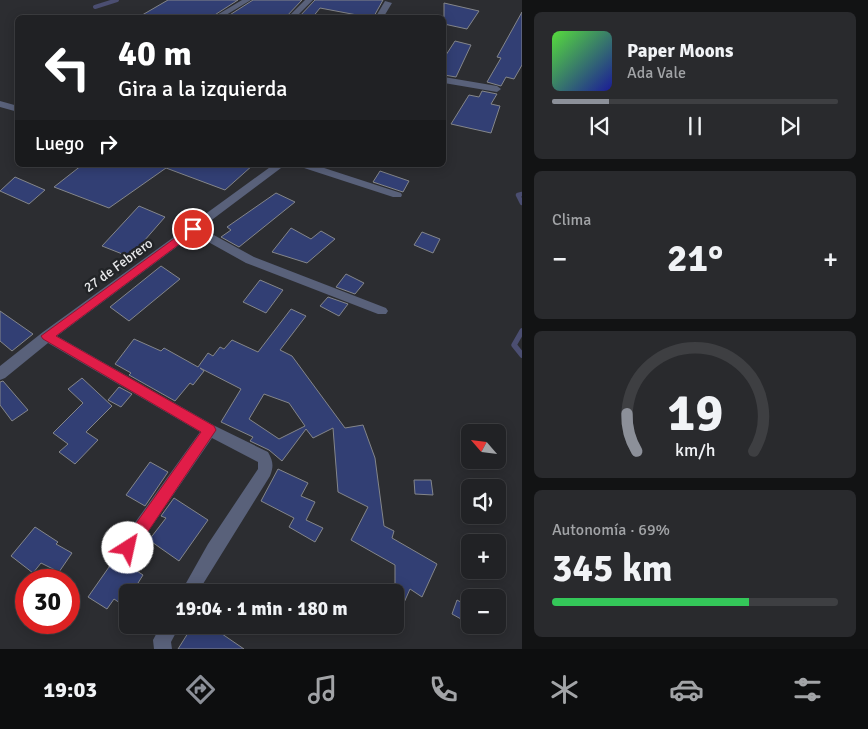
<!DOCTYPE html>
<html lang="es">
<meta charset="utf-8">
<style>
body{margin:0;font-family:Signika,sans-serif;background:#292a2d;color:#f1f3f6;height:100vh;display:flex;flex-direction:column;font-size:19px;white-space:nowrap}
*{box-sizing:border-box;margin:0}
p{font-size:16px;color:#a2a4a7}
.icon{flex:none;width:28px;height:28px;fill:none;stroke:currentColor;stroke-width:2;stroke-linecap:round;stroke-linejoin:round}
.map{position:relative;flex:1;overflow:hidden}
.sheet{display:flex;flex-direction:column;gap:12px;padding:12px;background:#121314;width:346px}
.sheet>*{flex:none}
.top-card{position:absolute;left:15px;top:15px;width:431px;height:152px;border-radius:8px;box-shadow:0 2px 12px #0003,0 0 0 1px #3e3f42;background:#202124;color:#fff;overflow:hidden}
.needle{width:32px;rotate:298deg}
.tools{position:absolute;left:461px;top:424px;display:grid;gap:10px}
.tools a{display:grid;place-items:center;width:45px;height:45px;border-radius:8px;background:#212225;box-shadow:0 2px 12px #0003,0 0 0 1px #3e3f42;font-size:25px}
.speed{position:absolute;left:15px;top:569px;display:flex;gap:10px;font-size:25px;font-weight:700;text-align:center}
.speed>*{display:grid;place-content:center;width:65px;height:65px;border-radius:50%;background:#212225;box-shadow:0 2px 12px #0003,0 0 0 1px #3e3f42;line-height:1}
.speed .limit{border:8px solid #d22;background:#fff;color:#111}
.pin{position:absolute;display:grid;place-items:center;width:42px;height:42px;color:#fff;margin:-21px;border:2px solid #fff;border-radius:50%;box-shadow:0 1px 5px #0007}
.me{position:absolute;width:55px;margin:-28px;rotate:35deg;stroke-linejoin:round;filter:drop-shadow(0 0 4px #0008)}
.turn{display:flex;align-items:center;gap:18px;height:105px;padding:0 20px;font-size:22px}
.turn .icon{width:65px;height:65px;stroke-width:2.5}
.turn b{display:block;font-size:35px;line-height:42px}
.then{display:flex;align-items:center;height:48px;padding:0 20px;background:#0003;gap:10px;font-size:19px}
.big{font-size:38px;font-weight:800;line-height:1.1}
.sheet .card{flex:1;display:flex;flex-direction:column;justify-content:center;gap:8px;min-width:0;padding:0 18px;border-radius:8px;background:#292a2d}
.sheet .dial{align-items:center;gap:0}
.dial svg{height:130px;overflow:visible;fill:none;stroke:#3e3f42;stroke-width:7;stroke-linecap:round;text-anchor:middle}
.dial text{fill:#f1f3f6;stroke:none}
.song{display:flex;align-items:center;gap:15px}
.cover{width:60px;height:60px;border-radius:8px;background:linear-gradient(135deg,hsl(110 70% 55%),hsl(240 70% 35%))}
.played{height:5px;border-radius:2px;background:linear-gradient(90deg,#8c9099 20%,#3e3f42 20%)}
.keys{display:flex;justify-content:space-around;direction:ltr}
.heat{display:flex;justify-content:space-between;align-items:center;font-size:28px;direction:ltr}
.charge{height:8px;border-radius:4px;background:linear-gradient(90deg,#34c759 69%,#3e3f42 0)}
.trip{position:absolute;left:119px;top:584px;width:285px;height:50px;border-radius:8px;background:#212225;box-shadow:0 2px 12px #0003,0 0 0 1px #3e3f42;font-weight:800;line-height:50px;text-align:center}
.menu{display:flex;height:80px;justify-content:space-around;align-items:center;background:#0d0e0f;color:#a2a4a7}
.menu .icon{width:35px;height:35px}
.menu .active{color:#8c9099}
.menu b{font-size:22px;color:#f1f3f6}
main{display:flex;flex:1;min-height:0}
.map>svg:first-child{display:block}
.lines{fill:none;stroke-linecap:round;stroke-linejoin:round}
.stream-far2{stroke:#4b4e71;stroke-width:4}
.stream-far1{stroke:#4b4e71;stroke-width:4.5}
.stream{stroke:#4b4e71;stroke-width:5.5}
.building{fill:#323f74;stroke:#84868a;fill-rule:evenodd}
.minor{fill:#59617a;fill-rule:evenodd}
.route{fill:#e11d48;stroke:#92132f}
.labels{text-anchor:middle;stroke-width:5;stroke-linejoin:round;paint-order:stroke}
.street-label{font-size:14px;fill:#e8e9eb;stroke:#222427}
</style>
<main>
<div class="map">
<svg width="522" height="649" viewBox="0 0 522 649">
<rect width="100%" height="100%" fill="#2c2d31"/>
<g class="lines">
<!-- stream-far2 -->
<path class="stream-far2" d="M95,7L117,0"/>
<!-- stream-far1 -->
<path class="stream-far1" d="M522,194L518,195L522,203"/>
<!-- stream -->
<path class="stream" d="M522,331L514,345L522,355"/>
</g>
<!-- building -->
<g class="building">
<path d="M168,0H238L210,18H137Z"/>
<path d="M253,0H302L285,18H225Z"/>
<path d="M315,0H383L373,18L320,8L312,18H298Z"/>
<path d="M444,3L479,11L467,29L444,24Z"/>
<path d="M522,12V65L514,79L506,77L501,86L487,82L501,58L497,57Z"/>
<path d="M455,41L471,45L456,77L444,75V58Z"/>
<path d="M482,91L497,94L491,104L500,106L491,133L451,124L469,95L479,97Z"/>
<path d="M82,165H253L225,190L166,168L109,208L54,187Z"/>
<path d="M380,171L409,181L403,192L373,182Z"/>
<path d="M15,177L45,190L29,204L0,191Z"/>
<path d="M276,193L295,202L239,247L221,237L231,230L227,227Z"/>
<path d="M139,206L165,217L130,257L102,246Z"/>
<path d="M291,228L311,239L321,231L335,239L307,263L272,252Z"/>
<path d="M422,232L440,239L433,253L414,245Z"/>
<path d="M161,266L180,279L129,321L110,307Z"/>
<path d="M346,274L364,283L355,294L336,287Z"/>
<path d="M260,280L283,290L266,313L243,302Z"/>
<path d="M328,297L348,304L339,316L320,306Z"/>
<path d="M291,309L306,316L280,350L292,356L345,428L363,425L375,458L384,526L394,531L392,538L437,564L422,597L410,589L395,623V565L351,540L368,507L338,492L333,428L313,438L306,429L282,461L269,450L250,441L253,437L221,422L241,389L200,368L204,371L193,385L190,383L175,401L129,375L131,373L115,364L134,339L161,351L164,348L198,367L208,353L213,356L220,347L224,349L232,340L258,352ZM264,394L289,403L305,426L279,439L249,419Z"/>
<path d="M0,311L33,334L12,351L0,341Z"/>
<path d="M82,378L112,406L86,432L98,440L75,464L59,452L68,444L53,433L83,403L68,389Z"/>
<path d="M3,381L28,410L12,421L0,405V382Z"/>
<path d="M119,387L132,394L121,407L108,400Z"/>
<path d="M150,462L168,472L145,506L126,495Z"/>
<path d="M278,469L308,483L301,496L315,502L306,520L323,528L315,542L289,527L294,518L261,501Z"/>
<path d="M414,480H431L433,495L415,494Z"/>
<path d="M174,498L208,520L179,561L149,540L166,518L161,516Z"/>
<path d="M35,527L58,542L56,544L72,553L59,572L41,563L33,573L11,556Z"/>
<path d="M116,557L143,575L138,583L151,592H128V598L123,605L114,599L107,609L88,597Z"/>
<path d="M457,600L470,607V624L452,614Z"/>
<path d="M193,625H209L244,649H178Z"/>
</g>
<g class="lines">
<!-- minor -->
<g class="minor">
<path d="M242,0H251L221,18H212Z"/>
<path d="M305,0H313L295,18H287Z"/>
<path d="M385,1L392,3L383,18H375Z"/>
<path d="M444,77L497,86L501,89L497,92L444,83Z"/>
<path d="M0,101L18,106V112L0,107Z"/>
<path d="M273,165H285L201,228L254,257L386,308L388,311L386,314H378L246,263L194,234L57,336L215,426L268,452C273,461 274,466 270,476L198,592H181L208,544L258,469V462L212,438L133,554L127,556L121,554L119,548L121,542L200,432L48,343L5,378L0,380V366L43,332Z"/>
<path d="M300,165H315L401,193L402,195L401,197H393L301,167Z"/>
<path d="M161,625H180L171,642L172,649H154L153,640Z"/>
</g>
</g>
<!-- route -->
<path class="route" d="M193,225L197,226V231L56,336L214,426L216,430L133,554L128,556L122,554L120,548L122,543L201,432L43,339L41,336Z"/>
<g class="labels">
<!-- street labels -->
<g class="street-label">
<text transform="translate(118 265) rotate(-36)" y="5">27 de Febrero</text>
</g>
</g>
</svg>
<div class="tools">
<a><svg class="needle" viewBox="-14 -14 28 28"><path d="M0-13l5 13h-10z" fill="#e53935"/><path d="M0 13l5-13h-10z" fill="#a2a4a7"/></svg></a>
<a><svg class="icon" aria-label="sound" viewBox="0 0 24 24"><path d="M4 9h4l5-4v14l-5-4H4zM17 9q2 3 0 6"/></svg></a>
<a>+</a>
<a>−</a>
</div>
<div class="speed"><div class="limit">30</div></div>
<div class="pin" style="left:193px;top:229px;background:#d93025"><svg class="icon" aria-label="arrive" viewBox="0 0 24 24"><path d="M6 21V4h12l-3 4 3 4H6"/></svg></div>
<svg class="me" style="left:128px;top:548px" viewBox="-20 -20 40 40"><circle r="19" fill="#fff"/><path d="M0-13L10 11 0 6-10 11z" fill="#e11d48"/></svg>
<div class="trip">19:04 · 1 min · 180 m</div>
<div class="top-card">
<div class="turn"><svg class="icon" aria-label="left" viewBox="0 0 24 24"><path d="M17 20v-9H6M10 6l-5 5 5 5"/></svg><div><b>40 m</b>Gira a la izquierda</div></div>
<div class="then">Luego<svg class="icon" aria-label="right" viewBox="0 0 24 24"><path d="M7 20v-9h11M14 6l5 5-5 5"/></svg></div>
</div>
</div>
<section class="sheet">
<div class="card">
<div class="song"><i class="cover"></i><div><b>Paper Moons</b><p>Ada Vale</p></div></div>
<div class="played"></div>
<div class="keys"><svg class="icon" aria-label="previous" viewBox="0 0 24 24"><path d="M18 5L8 12l10 7zM5 5v14"/></svg><svg class="icon" aria-label="pause" viewBox="0 0 24 24"><path d="M8 5v14M16 5v14"/></svg><svg class="icon" aria-label="next" viewBox="0 0 24 24"><path d="M6 5l10 7-10 7zM19 5v14"/></svg></div>
</div>
<div class="card"><p>Clima</p>
<div class="heat"><a>−</a><b class="big">21°</b><a>+</a></div>
</div>
<div class="card dial"><svg viewBox="0 0 100 80">
<path d="M14 69A42 42 0 1 1 86 69"/>
<path d="M14 69A42 42 0 0 1 8 46" stroke="#8c9099"/>
<text x="50" y="56" font-size="32" font-weight="700">19</text>
<text x="50" y="72" font-size="11">km/h</text>
</svg></div>
<div class="card"><p>Autonomía · 69%</p><b class="big">345 km</b><div class="charge"></div></div>
</section>
</main>
<nav class="menu">
<b>19:03</b>
<svg class="icon active" aria-label="directions" viewBox="0 0 24 24"><path d="M12 3l9 9-9 9-9-9zM9 14v-3h6M13 9l2 2-2 2"/></svg>
<svg class="icon" aria-label="music" viewBox="0 0 24 24"><path d="M9 18V5l10-2v13"/><circle cx="6" cy="18" r="3"/><circle cx="16" cy="16" r="3"/></svg>
<svg class="icon" aria-label="phone" viewBox="0 0 24 24"><path d="M5 4h4l2 5-3 2q2 4 5 5l2-3 5 2v4C11 20 4 13 5 4z"/></svg>
<svg class="icon" aria-label="climate" viewBox="0 0 24 24"><path d="M12 3v18M4 7l16 10M4 17L20 7"/></svg>
<svg class="icon" aria-label="car" viewBox="0 0 24 24"><path d="M5 17H2v-5l4-1 3-4h7l3 4 3 1v5h-3M9 17h6M6 11h13"/><circle cx="7" cy="17" r="2"/><circle cx="17" cy="17" r="2"/></svg>
<svg class="icon" aria-label="filters" viewBox="0 0 24 24"><path d="M4 7h16M4 17h16"/><circle cx="9" cy="7" r="2"/><circle cx="15" cy="17" r="2"/></svg>
</nav>
